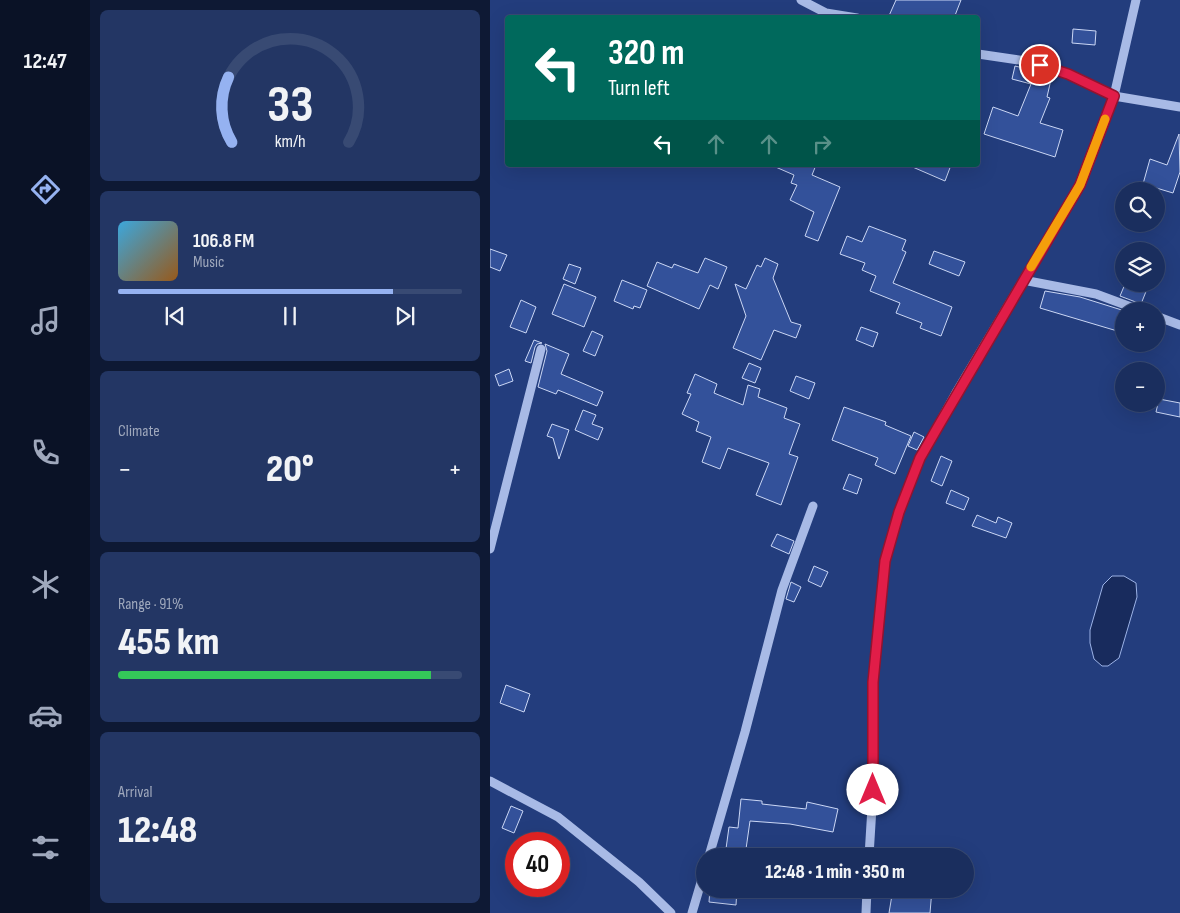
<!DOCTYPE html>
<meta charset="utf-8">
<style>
body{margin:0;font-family:"Sofia Sans Condensed",sans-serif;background:#233664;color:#f1f3f6;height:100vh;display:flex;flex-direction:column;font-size:19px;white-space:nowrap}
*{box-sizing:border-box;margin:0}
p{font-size:16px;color:#9fa8bc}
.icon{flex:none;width:28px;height:28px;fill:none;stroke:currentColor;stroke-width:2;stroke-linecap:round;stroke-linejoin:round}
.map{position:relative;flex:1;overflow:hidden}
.drawer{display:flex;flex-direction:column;gap:10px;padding:10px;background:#0e1934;width:400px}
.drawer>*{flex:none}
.top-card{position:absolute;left:15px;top:15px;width:475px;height:152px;border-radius:5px;box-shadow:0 5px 20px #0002,0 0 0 1px #384a73;background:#00695c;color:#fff;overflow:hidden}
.buttons{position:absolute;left:625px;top:182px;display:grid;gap:10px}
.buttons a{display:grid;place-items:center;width:50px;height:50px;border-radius:50%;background:#1a2e5e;box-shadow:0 5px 20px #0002,0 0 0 1px #384a73;font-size:25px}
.speed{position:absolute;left:15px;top:832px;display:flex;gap:10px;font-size:25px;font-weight:700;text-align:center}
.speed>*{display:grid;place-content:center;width:65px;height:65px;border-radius:50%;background:#1a2e5e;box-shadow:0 5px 20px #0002,0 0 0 1px #384a73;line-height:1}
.speed .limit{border:8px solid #d22;background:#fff;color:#111}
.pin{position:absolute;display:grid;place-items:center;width:42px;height:42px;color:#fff;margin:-21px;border:2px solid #fff;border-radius:50%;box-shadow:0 1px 5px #0007}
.me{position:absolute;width:55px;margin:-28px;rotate:0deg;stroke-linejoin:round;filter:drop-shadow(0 0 4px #0008)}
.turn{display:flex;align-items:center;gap:18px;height:105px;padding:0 20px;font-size:22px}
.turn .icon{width:65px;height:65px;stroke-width:2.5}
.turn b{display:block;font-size:35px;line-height:42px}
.lanes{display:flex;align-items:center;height:48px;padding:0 20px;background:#0003;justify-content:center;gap:25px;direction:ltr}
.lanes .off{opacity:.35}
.big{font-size:38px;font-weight:800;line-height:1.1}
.drawer .tile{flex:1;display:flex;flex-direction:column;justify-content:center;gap:8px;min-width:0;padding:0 18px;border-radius:8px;background:#233664}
.drawer .dial{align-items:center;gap:0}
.dial svg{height:130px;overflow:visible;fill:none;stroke:#384a73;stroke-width:7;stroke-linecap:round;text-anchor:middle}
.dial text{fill:#f1f3f6;stroke:none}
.song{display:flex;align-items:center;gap:15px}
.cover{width:60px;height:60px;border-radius:8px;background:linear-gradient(135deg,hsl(200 70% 55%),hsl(30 70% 35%))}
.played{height:5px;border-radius:2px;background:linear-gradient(90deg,#95b2f1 80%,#384a73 80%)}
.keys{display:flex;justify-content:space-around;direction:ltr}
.heat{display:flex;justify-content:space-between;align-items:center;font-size:28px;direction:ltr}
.charge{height:8px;border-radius:4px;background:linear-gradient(90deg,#34c759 91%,#384a73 0)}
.trip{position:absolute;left:206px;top:848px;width:278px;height:50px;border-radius:25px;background:#1a2e5e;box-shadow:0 5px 20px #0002,0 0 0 1px #384a73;font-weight:800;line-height:50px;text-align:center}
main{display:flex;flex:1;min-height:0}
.menu{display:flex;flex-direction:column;width:90px;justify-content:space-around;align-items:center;background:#0a1226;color:#9fa8bc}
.menu .icon{width:35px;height:35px}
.menu .active{color:#95b2f1}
.menu b{font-size:22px;color:#f1f3f6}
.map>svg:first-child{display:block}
.water{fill:#182b5d;stroke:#9cb3e7}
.building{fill:#33519a;stroke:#cbd7f5}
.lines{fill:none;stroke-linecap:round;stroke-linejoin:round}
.minor{stroke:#a8bae6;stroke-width:9}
.route-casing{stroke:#92132f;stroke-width:12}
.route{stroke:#e11d48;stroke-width:9}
.slow{stroke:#f59e0b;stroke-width:9}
</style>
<main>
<nav class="menu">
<b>12:47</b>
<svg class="icon active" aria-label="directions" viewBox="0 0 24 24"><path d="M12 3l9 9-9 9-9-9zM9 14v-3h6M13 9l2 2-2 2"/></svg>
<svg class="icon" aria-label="music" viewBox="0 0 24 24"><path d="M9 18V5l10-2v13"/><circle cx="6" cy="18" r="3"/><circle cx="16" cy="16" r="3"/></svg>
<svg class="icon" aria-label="phone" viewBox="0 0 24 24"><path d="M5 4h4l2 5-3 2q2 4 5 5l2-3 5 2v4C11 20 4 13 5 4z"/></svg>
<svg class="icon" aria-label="climate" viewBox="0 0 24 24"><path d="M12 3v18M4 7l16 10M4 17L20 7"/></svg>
<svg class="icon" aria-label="car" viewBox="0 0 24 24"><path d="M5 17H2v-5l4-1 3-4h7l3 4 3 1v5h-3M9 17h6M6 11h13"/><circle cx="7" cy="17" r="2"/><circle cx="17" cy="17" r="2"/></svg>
<svg class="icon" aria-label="filters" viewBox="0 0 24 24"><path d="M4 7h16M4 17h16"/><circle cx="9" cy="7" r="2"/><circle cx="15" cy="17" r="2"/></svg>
</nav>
<section class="drawer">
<div class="tile dial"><svg viewBox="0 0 100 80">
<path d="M14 69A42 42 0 1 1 86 69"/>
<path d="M14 69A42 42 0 0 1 12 29" stroke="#95b2f1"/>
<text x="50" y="56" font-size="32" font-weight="700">33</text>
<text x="50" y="72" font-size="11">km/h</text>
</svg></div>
<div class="tile">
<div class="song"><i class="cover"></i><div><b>106.8 FM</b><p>Music</p></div></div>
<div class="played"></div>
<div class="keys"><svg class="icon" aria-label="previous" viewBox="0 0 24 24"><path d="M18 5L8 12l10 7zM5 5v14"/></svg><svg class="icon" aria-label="pause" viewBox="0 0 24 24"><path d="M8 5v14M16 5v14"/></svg><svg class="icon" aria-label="next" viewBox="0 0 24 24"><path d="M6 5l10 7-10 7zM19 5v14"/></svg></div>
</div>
<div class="tile"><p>Climate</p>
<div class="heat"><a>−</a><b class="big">20°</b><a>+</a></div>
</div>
<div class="tile"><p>Range · 91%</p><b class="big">455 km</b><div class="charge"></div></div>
<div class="tile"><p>Arrival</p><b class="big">12:48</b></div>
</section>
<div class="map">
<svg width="690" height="913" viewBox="0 0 690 913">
<rect width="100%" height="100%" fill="#233d7d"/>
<!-- water -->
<path class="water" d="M622,576H634L646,583L647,597L629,658L618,666H612L604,659L600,643V630L613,585Z"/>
<!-- building -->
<g class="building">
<path d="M406,0H471L464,18H398Z"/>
<path d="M583,29L606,31L605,45L582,43Z"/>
<path d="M525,66L562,75L557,97L560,98L550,123L573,130L565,157L494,134L503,107L528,116L541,84L522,79Z"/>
<path d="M689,134L690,172L683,193L653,184L660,159L677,165Z"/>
<path d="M281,165H326L322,175L350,187L328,241L315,236L324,212L300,200L307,185L301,183L304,175Z"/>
<path d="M418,165H461L455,181Z"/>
<path d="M379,226L416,240L412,250L416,252L403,283L462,307L451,336L430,328L432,323L406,313L410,303L380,291L386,276L372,270L375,263L350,254L357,236L372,242Z"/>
<path d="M0,249L17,255L10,271L0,267Z"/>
<path d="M444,251L475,262L469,276L439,264Z"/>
<path d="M215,258L237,267L228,289L220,285L209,309L157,286L167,262L182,268L184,264L208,273Z"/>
<path d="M275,258L288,264L283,278L301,322L311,325L306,338L284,330L271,360L243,348L256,316L245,284L256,289L267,265L271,267Z"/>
<path d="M79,264L91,268L85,284L73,279Z"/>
<path d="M132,280L157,290L150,308L144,306L143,309L124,301Z"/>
<path d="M74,284L106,297L94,327L62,314Z"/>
<path d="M635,284H659L651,304L630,296Z"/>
<path d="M555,291L590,297L635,311L634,333L550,308Z"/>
<path d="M31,300L46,307L36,333L20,327Z"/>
<path d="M371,327L388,333L383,347L366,340Z"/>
<path d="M102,331L113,336L105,356L93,351Z"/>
<path d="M44,340L52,343L47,344L45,347L41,363L35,361Z"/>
<path d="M55,344L79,354L71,374L113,392L107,406L68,390L66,394L48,387L57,351Z"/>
<path d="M259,363L271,368L265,383L252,378Z"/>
<path d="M19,369L23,381L9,386L5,375Z"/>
<path d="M205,374L227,384L224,393L253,405L258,385L270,389L268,397L297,408L294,418L310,424L299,454L308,457L291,505L266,495L279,463L238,448L230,469L212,462L221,437L206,431L209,422L192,414L201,394L197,393Z"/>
<path d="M306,376L325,383L319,399L300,391Z"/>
<path d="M669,399L690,403V417L666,412Z"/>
<path d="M354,407L396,422L395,425L421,436L405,474L385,465L388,458L342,440Z"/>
<path d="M93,410L106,415L102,424L113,428L108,440L85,430Z"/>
<path d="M62,424L79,430L69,459L63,438L57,436Z"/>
<path d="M424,432L434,437L427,450L418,446Z"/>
<path d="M451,456L462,461L452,486L441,481Z"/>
<path d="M359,474L372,479L367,494L353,489Z"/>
<path d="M461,490L479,498L474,510L456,503Z"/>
<path d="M487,515L506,523L508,517L522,523L516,538L482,526Z"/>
<path d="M287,534L304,541L299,554L281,546Z"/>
<path d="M324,566L338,572L331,587L318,581Z"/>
<path d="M301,582L311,587L304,602L296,599Z"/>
<path d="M16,685L40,694L34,712L10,703Z"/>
<path d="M251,799L272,801V804L316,809L317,802L348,809L343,832L300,824L260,821L255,856H235L239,827L248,828Z"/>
<path d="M21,806L33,811L24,833L12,828Z"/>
<path d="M220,889H247L246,905L219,902Z"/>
<path d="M403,889H442L440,913H399Z"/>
</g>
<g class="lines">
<!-- minor -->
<g class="minor">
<path d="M311,0L336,13L367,18"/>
<path d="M488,54L536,61L578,74L624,96L690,107"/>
<path d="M533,280L606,294L652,311"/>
<path d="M666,316L690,325"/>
<path d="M0,549L51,349"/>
<path d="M0,781L68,817L149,882L181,913"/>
<path d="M219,856L255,732L292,590L323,506"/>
<path d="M379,856L383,791V682L395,561L409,512L430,458L467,391L590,185L624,96L646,0"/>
<path d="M202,913L215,869"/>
<path d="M376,913L377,889"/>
</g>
</g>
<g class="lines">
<!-- route casing -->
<g class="route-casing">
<path id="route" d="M383,790V682L395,561L409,512L430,458L449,425L590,185L624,96L578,74L550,65"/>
</g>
<!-- route -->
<use href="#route" class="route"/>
<!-- slow -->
<path class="slow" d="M541,267L590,185L615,119"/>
</g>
</svg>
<div class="buttons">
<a><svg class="icon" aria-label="search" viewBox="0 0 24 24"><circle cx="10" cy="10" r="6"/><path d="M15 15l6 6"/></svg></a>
<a><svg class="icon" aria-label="layers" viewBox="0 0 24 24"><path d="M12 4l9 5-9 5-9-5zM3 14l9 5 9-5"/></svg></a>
<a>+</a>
<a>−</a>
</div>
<div class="speed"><div class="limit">40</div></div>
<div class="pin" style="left:550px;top:65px;background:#d93025"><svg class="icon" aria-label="arrive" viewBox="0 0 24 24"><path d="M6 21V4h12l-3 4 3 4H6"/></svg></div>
<svg class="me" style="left:383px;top:790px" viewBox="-20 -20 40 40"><circle r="19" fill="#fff"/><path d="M0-13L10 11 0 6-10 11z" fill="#e11d48"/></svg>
<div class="trip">12:48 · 1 min · 350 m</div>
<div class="top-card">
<div class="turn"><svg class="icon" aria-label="left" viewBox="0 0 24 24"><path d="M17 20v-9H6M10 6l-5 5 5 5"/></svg><div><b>320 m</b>Turn left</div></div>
<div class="lanes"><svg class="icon" aria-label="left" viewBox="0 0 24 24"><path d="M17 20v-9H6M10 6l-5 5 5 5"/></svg><svg class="icon off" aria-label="ahead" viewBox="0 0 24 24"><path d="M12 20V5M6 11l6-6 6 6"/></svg><svg class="icon off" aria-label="ahead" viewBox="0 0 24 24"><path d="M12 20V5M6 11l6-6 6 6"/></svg><svg class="icon off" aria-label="right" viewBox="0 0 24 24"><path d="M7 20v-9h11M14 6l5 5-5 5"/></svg></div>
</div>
</div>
</main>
